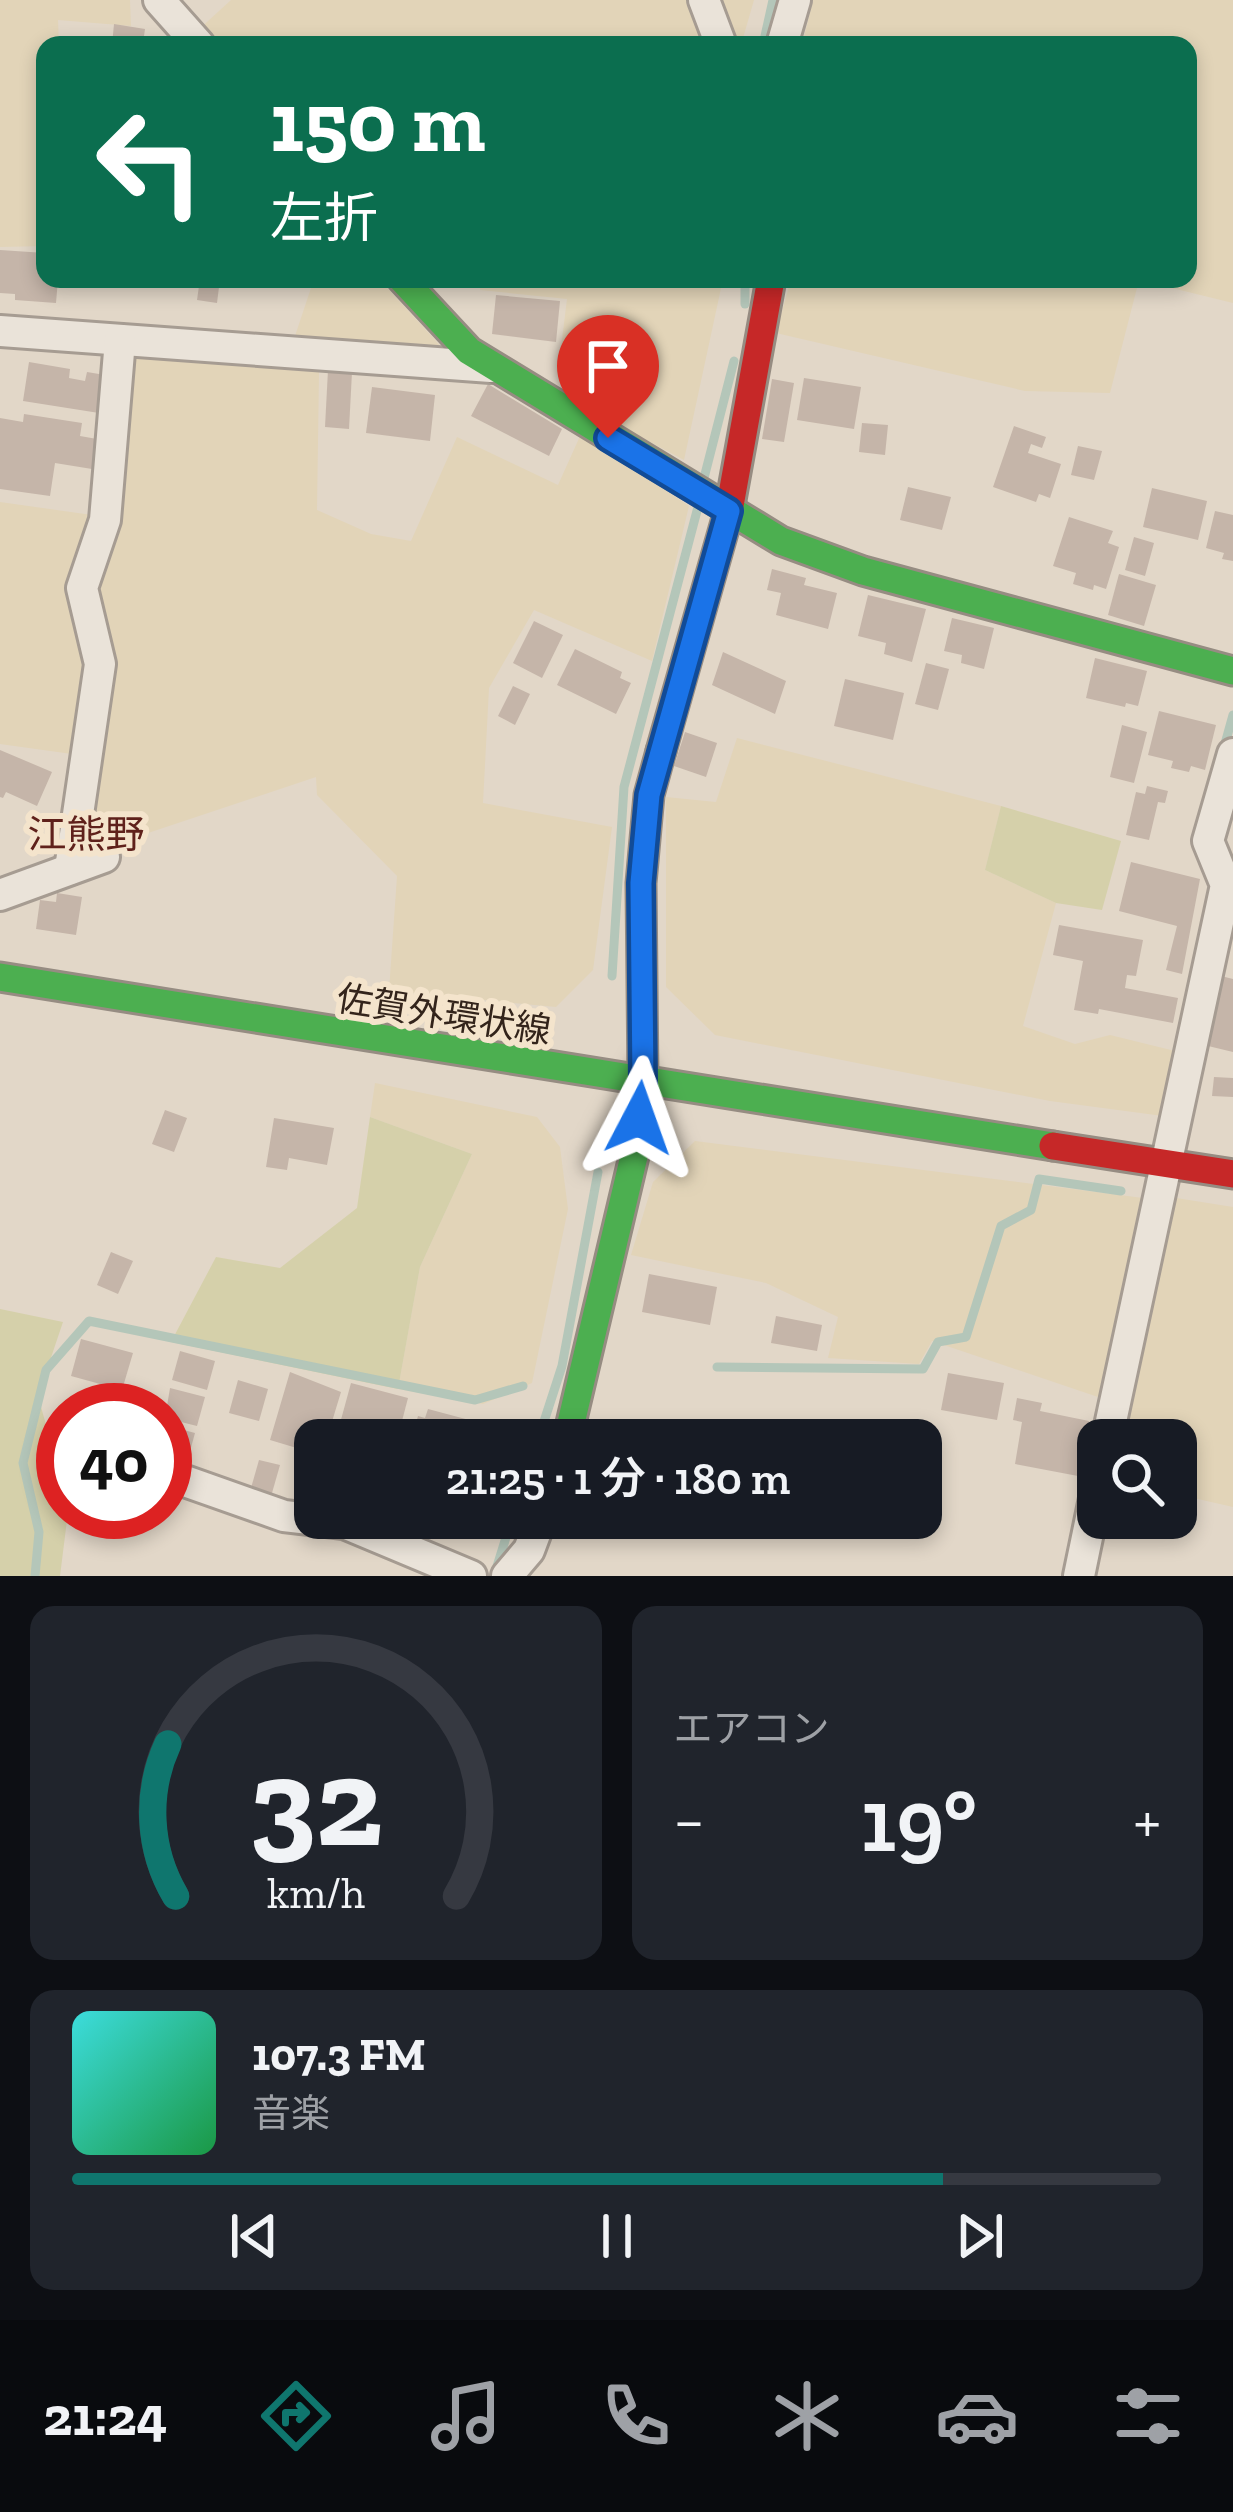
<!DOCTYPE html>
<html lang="ja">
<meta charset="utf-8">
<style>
body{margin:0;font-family:"Zilla Slab","Noto Sans JP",serif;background:#20242c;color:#f1f3f6;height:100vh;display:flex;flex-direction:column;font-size:45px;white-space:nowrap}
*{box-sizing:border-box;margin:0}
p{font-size:39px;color:#9ea1a6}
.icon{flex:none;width:66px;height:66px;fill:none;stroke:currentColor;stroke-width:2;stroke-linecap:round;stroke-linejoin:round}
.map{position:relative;height:1576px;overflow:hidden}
.panel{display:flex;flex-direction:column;gap:30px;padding:30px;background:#0d0f14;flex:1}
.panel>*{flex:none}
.banner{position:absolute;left:36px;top:36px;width:1161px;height:252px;border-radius:24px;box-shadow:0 6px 18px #0003;background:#0b6e4f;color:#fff;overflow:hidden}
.controls{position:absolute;left:1077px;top:1419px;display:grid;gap:24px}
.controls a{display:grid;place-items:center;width:120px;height:120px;border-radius:24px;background:#171b24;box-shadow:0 6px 18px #0003;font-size:60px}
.speed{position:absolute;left:36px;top:1383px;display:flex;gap:24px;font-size:60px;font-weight:700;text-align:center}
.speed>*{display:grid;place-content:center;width:156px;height:156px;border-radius:50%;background:#171b24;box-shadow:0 6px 18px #0003;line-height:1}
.speed .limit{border:18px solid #d22;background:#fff;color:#111}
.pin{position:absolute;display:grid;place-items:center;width:102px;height:102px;color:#fff;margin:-123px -51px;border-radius:50% 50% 50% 0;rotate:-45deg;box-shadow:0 0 12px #0007}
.pin .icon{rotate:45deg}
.me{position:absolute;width:132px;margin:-66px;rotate:4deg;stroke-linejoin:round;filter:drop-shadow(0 0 9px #0008)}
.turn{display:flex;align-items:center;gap:42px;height:252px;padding:0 36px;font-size:54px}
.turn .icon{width:156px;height:156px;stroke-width:2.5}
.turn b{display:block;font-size:84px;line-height:102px}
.big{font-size:90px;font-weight:600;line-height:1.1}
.panel .widget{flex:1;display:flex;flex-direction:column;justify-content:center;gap:18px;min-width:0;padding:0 42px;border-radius:24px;background:#20242c}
.panel .dial{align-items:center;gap:0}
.dial svg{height:312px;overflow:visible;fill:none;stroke:#363941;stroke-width:7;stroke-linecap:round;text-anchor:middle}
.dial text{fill:#f1f3f6;stroke:none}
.song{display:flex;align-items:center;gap:36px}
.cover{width:144px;height:144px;border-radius:18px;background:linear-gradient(135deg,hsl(180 70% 55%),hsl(140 70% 35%))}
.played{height:12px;border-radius:6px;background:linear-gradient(90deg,#0f766e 80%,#363941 80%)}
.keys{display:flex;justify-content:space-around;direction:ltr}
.heat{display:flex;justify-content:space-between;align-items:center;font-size:66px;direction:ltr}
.panel .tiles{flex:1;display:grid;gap:30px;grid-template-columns:1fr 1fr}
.widget:last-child{grid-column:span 2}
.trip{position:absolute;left:294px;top:1419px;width:648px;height:120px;border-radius:24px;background:#171b24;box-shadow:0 6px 18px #0003;font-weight:600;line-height:120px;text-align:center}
.menu{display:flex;height:192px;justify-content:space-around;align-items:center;background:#090b0e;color:#9ea1a6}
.menu .icon{width:84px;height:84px}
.menu .on{color:#0f766e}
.menu b{font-size:54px;color:#f1f3f6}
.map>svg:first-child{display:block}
.farmland{fill:#e2d4b8}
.green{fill:#d5d0aa}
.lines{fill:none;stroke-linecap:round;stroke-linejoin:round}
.stream{stroke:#b4c6b9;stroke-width:9}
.building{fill:#c5b5a9}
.street-casing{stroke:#a69c92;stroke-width:36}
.fast-casing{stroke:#968c82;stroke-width:33}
.jam-casing{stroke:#968c82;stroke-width:33}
.street{stroke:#eae3d9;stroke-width:30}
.fast{stroke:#4caf50;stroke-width:27}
.jam{stroke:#c62828;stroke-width:27}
.route-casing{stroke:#114b97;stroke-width:30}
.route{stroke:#1a73e8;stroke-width:21}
.labels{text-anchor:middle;stroke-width:12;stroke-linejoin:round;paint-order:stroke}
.street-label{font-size:36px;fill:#33241b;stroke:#f4e4cc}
.neighbourhood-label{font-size:39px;fill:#5f211b;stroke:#f4e4cc}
</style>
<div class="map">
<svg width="1233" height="1576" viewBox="0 0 1233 1576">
<rect width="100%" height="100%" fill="#e2d7c8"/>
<!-- farmland -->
<g class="farmland">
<path d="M0,0H130L131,26L58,20L59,45H45V246L0,247Z"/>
<path d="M231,0H694L709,45H208L196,32Z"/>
<path d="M716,0H754L741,45H731Z"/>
<path d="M813,0H1233V303L1139,280L1110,393L1025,391L776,333L791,279H1188V45H802Z"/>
<path d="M314,279H379L448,354L292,345Z"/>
<path d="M481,279H723L684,460L602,416L616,367L560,356L567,299L480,290Z"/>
<path d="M128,353L319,372L317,510L371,534L411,541L457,437L558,485L581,434L689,506L652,661L534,610L489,688L483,803L612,827L593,970L556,1007L389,991L397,876L317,795L316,777L82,855L90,597Z"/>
<path d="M0,502L92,515L90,659L79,755L0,744Z"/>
<path d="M737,738L1001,806L985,870L1056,903L1023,1026L1075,1044L1110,1035L1175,1051L1163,1116L1050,1101L715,1035L666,987V797L716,802Z"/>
<path d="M375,1083L537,1117L560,1147L568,1209L532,1383L483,1404L398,1389L420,1267L472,1154L370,1117Z"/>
<path d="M695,1141L1143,1198L1101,1398L932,1341L919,1364L828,1358L838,1317L766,1283L631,1255L653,1182Z"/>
<path d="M1170,1197L1233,1207V1507L1176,1494V1440H1116Z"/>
</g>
<!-- green -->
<g class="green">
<path d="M1001,806L1121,841L1102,910L1056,903L985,870Z"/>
<path d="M370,1117L472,1154L420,1267L398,1389L171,1342L216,1257L280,1268L357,1208Z"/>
<path d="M0,1309L63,1322L38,1396L63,1486V1512H68L60,1576H0Z"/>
</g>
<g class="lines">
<!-- stream -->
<g class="stream">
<path d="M763,45L773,0"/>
<path d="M745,304V279"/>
<path d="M704,478L734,361"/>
<path d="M1223,751L1233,715"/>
<path d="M612,976L624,787L698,507"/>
<path d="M717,1367L923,1369L938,1342L966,1337L1001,1226L1031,1210L1039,1179L1121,1191"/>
<path d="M538,1440L562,1366L598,1172"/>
<path d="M1087,1480L1096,1438"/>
<path d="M35,1576L39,1532L23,1463L46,1370L89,1321L475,1400L523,1386"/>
<path d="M494,1576L512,1518"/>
</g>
</g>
<!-- building -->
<g class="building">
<path d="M114,24L145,29L144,36L171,40L170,45H112Z"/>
<path d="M0,250L45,253V279H58L56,303L15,300V294L0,293Z"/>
<path d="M200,279H220L217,303L197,300Z"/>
<path d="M496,295L560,301L556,342L492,334Z"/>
<path d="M568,361L613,372L604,407L577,400L579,392L562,387Z"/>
<path d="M29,362L70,369L69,378L85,381L87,372L105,375L99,413L23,401Z"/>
<path d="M328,370L352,372L349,429L325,427Z"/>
<path d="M804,378L861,387L854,429L797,420Z"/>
<path d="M772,379L794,383L784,442L762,439Z"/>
<path d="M488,384L562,429L549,456L471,416Z"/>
<path d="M372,387L435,395L430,441L366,433Z"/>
<path d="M24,414L82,423L80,436L97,439L92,469L55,463L50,496L0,489V418L23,422Z"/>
<path d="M862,423L888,425L885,455L859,452Z"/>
<path d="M1014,426L1046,437L1042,448L1031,444L1028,453L1061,464L1050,498L1039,494L1036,502L993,487Z"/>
<path d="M1078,446L1102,451L1094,480L1071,475Z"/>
<path d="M908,487L951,497L942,530L900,520Z"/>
<path d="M1152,488L1207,501L1198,540L1143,527Z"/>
<path d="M1215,511L1233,515V561L1222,559L1224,553L1206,548Z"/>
<path d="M1069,517L1113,531L1108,543L1119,547L1106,589L1094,585L1093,590L1073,584L1076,573L1053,566Z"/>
<path d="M1134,537L1154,543L1145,576L1125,570Z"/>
<path d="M772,569L806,578L804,585L837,593L828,629L776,615L781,593L767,590Z"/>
<path d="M1119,574L1156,585L1144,626L1108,615Z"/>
<path d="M868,595L926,609L912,662L884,654L886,643L858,636Z"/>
<path d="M952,618L994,628L984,669L961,663L962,655L944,651Z"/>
<path d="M534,621L563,635L542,678L513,663Z"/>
<path d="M575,649L622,672L620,678L631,683L616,714L557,685Z"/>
<path d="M723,652L786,681L775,714L712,685Z"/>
<path d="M1095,658L1147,671L1138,706L1126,703L1125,707L1086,698Z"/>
<path d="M926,663L949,669L938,710L915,704Z"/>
<path d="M845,679L904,693L893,740L834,726Z"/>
<path d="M513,686L530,694L515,725L498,716Z"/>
<path d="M1159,711L1216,725L1205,770L1191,766L1189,772L1171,768L1173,761L1148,755Z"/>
<path d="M1122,725L1147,732L1134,783L1110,777Z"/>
<path d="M685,732L717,743L706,777L674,766Z"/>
<path d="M0,750L52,772L37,806L6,792L3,798L0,797Z"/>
<path d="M1147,786L1168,791L1165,803L1158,802L1149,840L1126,835L1136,792L1145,794Z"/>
<path d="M1131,862L1200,879L1182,974L1166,970L1177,926L1119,911Z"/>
<path d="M57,893L82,897L76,935L36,929L40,900L56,902Z"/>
<path d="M1059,925L1143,940L1136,976L1127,975L1125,988L1178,998L1173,1023L1099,1009L1098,1014L1074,1010L1083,961L1053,955Z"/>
<path d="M1221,976L1233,979V1052L1204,1045Z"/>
<path d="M1214,1077L1233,1078V1097L1212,1096Z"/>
<path d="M165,1110L187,1118L174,1152L152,1144Z"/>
<path d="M274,1118L334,1128L327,1165L289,1158L287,1170L266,1167Z"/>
<path d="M111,1252L133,1261L118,1294L97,1285Z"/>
<path d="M649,1274L717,1287L710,1325L642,1312Z"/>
<path d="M776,1316L822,1325L817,1351L771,1343Z"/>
<path d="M81,1339L133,1353L122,1390L71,1376Z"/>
<path d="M180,1351L215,1361L207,1390L172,1380Z"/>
<path d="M290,1372L341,1392L327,1438L306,1432L300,1449L270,1440Z"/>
<path d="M948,1373L1004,1383L997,1420L941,1410Z"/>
<path d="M238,1380L268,1389L259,1421L229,1413Z"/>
<path d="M351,1383L408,1398L397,1440L339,1427Z"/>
<path d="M170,1388L205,1397L197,1426L165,1418Z"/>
<path d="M1017,1398L1042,1403L1040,1411L1089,1421L1078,1476L1015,1464L1022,1422L1013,1420Z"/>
<path d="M428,1409L488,1425L484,1440L412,1437L418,1416L425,1418Z"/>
<path d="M165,1425L195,1433L187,1462L165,1456Z"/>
<path d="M259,1460L280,1465L272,1493L251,1488Z"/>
<path d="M1113,1518H1158L1153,1538L1110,1527Z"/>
</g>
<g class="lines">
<!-- street casing -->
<g class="street-casing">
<g id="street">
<path d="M159,0L199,45"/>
<path d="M704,0L721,45"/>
<path d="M782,45L795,0"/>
<path d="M0,331L491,367"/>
<path d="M70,869L100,664L82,588L105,520L120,340"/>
<path d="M0,895L104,857"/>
<path d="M1107,1440L1226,885L1208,841L1233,754"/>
<path d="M165,1474L284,1516L344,1523L471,1576"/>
<path d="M507,1576L529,1550L541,1518"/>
<path d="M1079,1576L1098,1484"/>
</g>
</g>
<!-- fast casing -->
<g class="fast-casing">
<g id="fast">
<path d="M402,279L469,351L781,541L863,571L1233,671"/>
<path d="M0,977L1053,1146"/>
<path d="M567,1440L635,1152L643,1083L641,883L649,795L661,751"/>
</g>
</g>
<!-- jam casing -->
<g class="jam-casing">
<g id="jam">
<path d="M661,751L729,511L771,279"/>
<path d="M1053,1146L1233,1174"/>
</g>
</g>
<!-- street -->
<use href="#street" class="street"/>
<!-- fast -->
<use href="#fast" class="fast"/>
<!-- jam -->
<use href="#jam" class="jam"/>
</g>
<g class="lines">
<!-- route casing -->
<g class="route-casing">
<path id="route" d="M608,438L729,511L649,795L641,883L643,1083L639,1118"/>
</g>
<!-- route -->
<use href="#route" class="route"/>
</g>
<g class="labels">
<!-- street labels -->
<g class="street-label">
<text transform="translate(444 1014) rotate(9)" y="13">佐賀外環状線</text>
</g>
<!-- neighbourhood labels -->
<g class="neighbourhood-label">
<text x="86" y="848">江熊野</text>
</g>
</g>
</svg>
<div class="controls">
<a><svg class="icon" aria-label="search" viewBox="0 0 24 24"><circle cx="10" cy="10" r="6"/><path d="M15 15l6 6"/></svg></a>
</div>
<div class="speed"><div class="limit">40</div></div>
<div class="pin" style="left:608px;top:438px;background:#d93025"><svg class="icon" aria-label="arrive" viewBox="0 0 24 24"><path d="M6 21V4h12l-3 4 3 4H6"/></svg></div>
<svg class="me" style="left:639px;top:1118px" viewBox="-20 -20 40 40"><path d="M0-17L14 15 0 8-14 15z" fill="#1a73e8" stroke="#fff" stroke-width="4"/></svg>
<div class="trip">21:25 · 1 分 · 180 m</div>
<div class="banner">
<div class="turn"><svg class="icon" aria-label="left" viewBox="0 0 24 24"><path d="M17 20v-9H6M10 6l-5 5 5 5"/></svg><div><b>150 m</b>左折</div></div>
</div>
</div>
<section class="panel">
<div class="tiles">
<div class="widget dial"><svg viewBox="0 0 100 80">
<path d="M14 69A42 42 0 1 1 86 69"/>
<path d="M14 69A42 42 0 0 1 12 30" stroke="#0f766e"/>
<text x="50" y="56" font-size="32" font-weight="700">32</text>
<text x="50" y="72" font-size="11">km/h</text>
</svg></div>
<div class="widget"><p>エアコン</p>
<div class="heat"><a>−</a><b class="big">19°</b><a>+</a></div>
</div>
<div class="widget">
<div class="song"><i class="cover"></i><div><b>107.3 FM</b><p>音楽</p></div></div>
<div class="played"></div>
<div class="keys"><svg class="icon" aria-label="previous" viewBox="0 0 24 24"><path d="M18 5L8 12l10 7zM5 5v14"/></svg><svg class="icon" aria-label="pause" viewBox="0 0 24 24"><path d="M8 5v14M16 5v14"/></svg><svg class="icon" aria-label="next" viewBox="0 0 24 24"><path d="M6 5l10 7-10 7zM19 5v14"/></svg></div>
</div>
</div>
</section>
<nav class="menu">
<b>21:24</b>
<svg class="icon on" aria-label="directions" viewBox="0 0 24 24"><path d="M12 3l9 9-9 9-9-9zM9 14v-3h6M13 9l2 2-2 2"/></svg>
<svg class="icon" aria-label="music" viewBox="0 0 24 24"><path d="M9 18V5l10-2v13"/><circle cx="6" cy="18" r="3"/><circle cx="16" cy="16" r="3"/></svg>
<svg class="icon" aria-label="phone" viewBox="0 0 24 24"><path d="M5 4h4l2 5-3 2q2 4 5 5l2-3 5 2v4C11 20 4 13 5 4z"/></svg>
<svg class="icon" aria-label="climate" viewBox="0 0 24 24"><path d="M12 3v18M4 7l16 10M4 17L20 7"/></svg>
<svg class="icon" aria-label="car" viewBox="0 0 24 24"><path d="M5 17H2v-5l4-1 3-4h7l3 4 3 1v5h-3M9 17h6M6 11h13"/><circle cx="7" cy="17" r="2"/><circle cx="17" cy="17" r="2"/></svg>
<svg class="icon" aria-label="filters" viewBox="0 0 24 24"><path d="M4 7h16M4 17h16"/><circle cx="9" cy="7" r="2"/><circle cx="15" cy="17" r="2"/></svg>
</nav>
